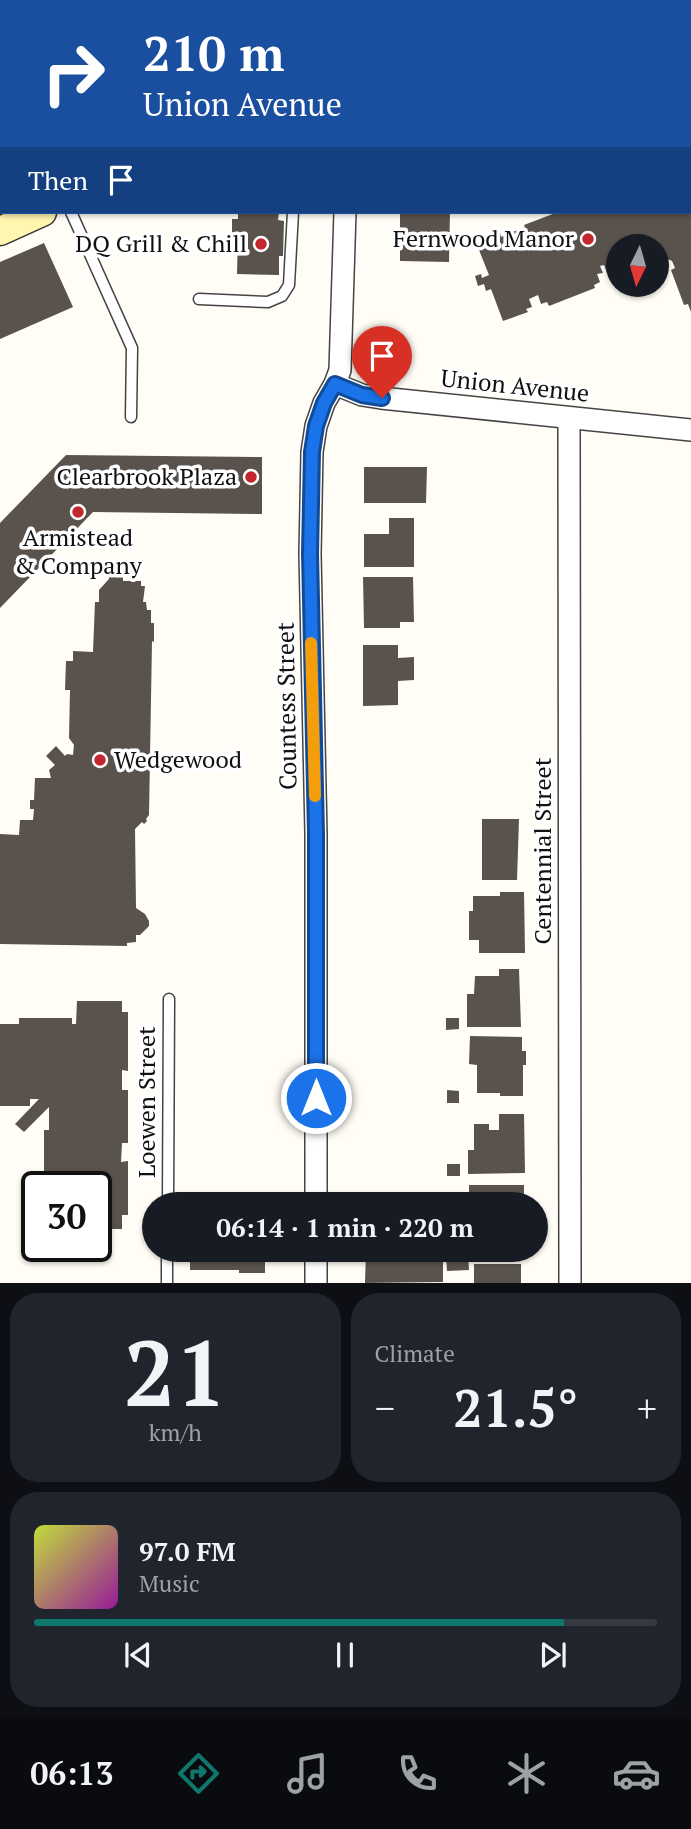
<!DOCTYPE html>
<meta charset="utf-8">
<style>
body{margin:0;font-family:"PT Serif",serif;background:#20242c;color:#f1f3f6;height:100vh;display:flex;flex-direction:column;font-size:26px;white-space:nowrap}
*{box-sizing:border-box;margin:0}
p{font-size:23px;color:#9ea1a6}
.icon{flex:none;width:38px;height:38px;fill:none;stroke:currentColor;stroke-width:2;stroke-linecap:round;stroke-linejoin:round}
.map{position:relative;height:1283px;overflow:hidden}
.sheet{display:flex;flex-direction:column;gap:10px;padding:10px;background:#0d0f14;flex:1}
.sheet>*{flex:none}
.top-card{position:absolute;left:0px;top:0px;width:691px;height:214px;box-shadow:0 2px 5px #0004;background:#1a4fa0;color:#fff;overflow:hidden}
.needle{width:46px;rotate:185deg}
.buttons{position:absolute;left:606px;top:234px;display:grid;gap:14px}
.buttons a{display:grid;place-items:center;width:63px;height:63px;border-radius:50%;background:#171b24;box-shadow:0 2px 5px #0004;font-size:35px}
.speed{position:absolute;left:21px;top:1171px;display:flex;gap:14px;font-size:35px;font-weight:700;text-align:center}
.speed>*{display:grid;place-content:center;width:91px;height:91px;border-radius:50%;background:#171b24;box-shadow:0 2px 5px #0004;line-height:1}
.speed .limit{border:4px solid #111;border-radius:10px;background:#fff;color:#111}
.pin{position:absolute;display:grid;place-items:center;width:60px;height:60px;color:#fff;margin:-72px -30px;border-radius:50% 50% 50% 0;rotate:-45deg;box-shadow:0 0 7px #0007}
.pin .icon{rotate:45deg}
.me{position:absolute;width:77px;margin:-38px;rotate:0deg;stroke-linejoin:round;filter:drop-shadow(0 0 5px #0008)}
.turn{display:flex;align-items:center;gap:24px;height:147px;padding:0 28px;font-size:32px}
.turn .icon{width:91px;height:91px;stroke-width:2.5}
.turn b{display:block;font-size:49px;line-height:60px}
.then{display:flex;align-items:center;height:66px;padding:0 28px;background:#0003;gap:14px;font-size:26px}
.big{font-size:52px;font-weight:700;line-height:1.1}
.sheet .card{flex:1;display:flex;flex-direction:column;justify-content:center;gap:10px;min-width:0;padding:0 24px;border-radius:28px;background:#20242c}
.sheet .dial{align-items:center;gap:0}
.dial b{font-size:91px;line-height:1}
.song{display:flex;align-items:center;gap:21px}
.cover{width:84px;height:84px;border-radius:10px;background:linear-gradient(135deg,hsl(70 70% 55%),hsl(300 70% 35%))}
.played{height:7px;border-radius:4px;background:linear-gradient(90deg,#0f766e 85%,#363941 85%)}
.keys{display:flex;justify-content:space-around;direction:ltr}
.heat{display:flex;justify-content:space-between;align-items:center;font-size:38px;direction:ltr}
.sheet .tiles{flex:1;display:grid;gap:10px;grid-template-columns:1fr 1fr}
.card:last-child{grid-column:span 2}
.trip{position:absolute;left:142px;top:1192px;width:406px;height:70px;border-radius:35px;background:#171b24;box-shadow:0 2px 5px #0004;font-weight:700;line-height:70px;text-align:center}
.dock{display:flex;height:112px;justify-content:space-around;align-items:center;background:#090b0e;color:#9ea1a6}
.dock .icon{width:49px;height:49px}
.dock .on{color:#0f766e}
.dock b{font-size:32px;color:#f1f3f6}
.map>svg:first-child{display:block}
.building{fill:#5a524d}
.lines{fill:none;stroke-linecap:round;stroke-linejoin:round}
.service-casing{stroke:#444;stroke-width:13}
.minor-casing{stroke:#444;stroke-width:24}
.secondary-casing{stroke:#333;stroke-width:31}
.service{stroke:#fff;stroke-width:10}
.minor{stroke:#fff;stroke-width:21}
.secondary{stroke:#fff6b0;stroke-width:28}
.route-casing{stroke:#114b97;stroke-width:18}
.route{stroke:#1a73e8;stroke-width:12}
.slow{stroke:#f59e0b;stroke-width:12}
.poi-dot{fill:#c4262e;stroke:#fff;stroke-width:2.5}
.labels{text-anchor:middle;stroke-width:7;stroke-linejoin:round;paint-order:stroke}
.poi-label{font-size:24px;fill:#111;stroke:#fff;text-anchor:end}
.street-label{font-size:24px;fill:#111;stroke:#fff}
</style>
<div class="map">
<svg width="691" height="1283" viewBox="0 0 691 1283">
<rect width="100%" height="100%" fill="#fffdf5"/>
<!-- building -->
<g class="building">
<path d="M238,212H279L278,220L284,221L283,256H279V275L237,274L238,233H232V219H238Z"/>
<path d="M400,212H450L449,262L400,261Z"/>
<path d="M558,212H691V312L688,304L684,305L671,270L675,268L672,261L656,253V247H618V273L614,274L613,271L607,273L604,265L600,266L603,273L597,274L600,282L594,285L595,288L549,306L547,302L541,304L538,295L529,299L532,307L526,309L528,312L503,321L491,289L486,291L484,284L478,286L475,276L481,274L482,278L489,275L479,250L482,249L479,242L500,233L501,237L525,227L524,225Z"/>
<path d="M44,243L73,307L0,339V262Z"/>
<path d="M66,455L262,457V514L93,512L0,608V523Z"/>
<path d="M364,467H427L426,503H364Z"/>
<path d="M389,518H414V567H364V534H389Z"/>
<path d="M109,574H123V581H141V586H145L143,602H146L147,610H151V623H154V642L152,641L149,815L146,819L147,821L144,824L142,822L135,829L136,908L145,914L149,921V926L140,935H136V942L127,943V946L0,944V834L19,835L20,820H33L34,809H30V800H34L35,778H51L49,770L55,765L46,756L56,746L65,756L67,754L73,755L74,745L69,738L70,690H65L66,661H73V651L93,652L95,602H99V590L109,579Z"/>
<path d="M363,577H413L414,622H400V628H364Z"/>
<path d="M363,645H398V658L414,657V680L398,681V705L363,706Z"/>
<path d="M482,819H519L517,880H482Z"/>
<path d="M500,892H524L525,953H479V940H469V911H473V896H500Z"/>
<path d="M499,969H519L521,1027H467V994H474L475,976H499Z"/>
<path d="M77,1001H122V1012H128V1071L122,1070V1090H128V1143H122L121,1162L128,1161V1215H122V1229H96V1186H49V1177H44V1130H49V1107L24,1132L15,1124L39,1099H30V1106H0V1024H19V1018H72V1024H76Z"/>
<path d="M446,1018H459V1029L446,1030Z"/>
<path d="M470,1036L522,1037V1051H526V1065H523V1096H500V1093H477V1065L469,1064Z"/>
<path d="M447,1090L459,1091V1103H447Z"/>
<path d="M499,1114H524L525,1173L468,1174V1150H474V1124H489V1130H499Z"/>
<rect x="447" y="1164" width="13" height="12"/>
<rect x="469" y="1185" width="55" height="19"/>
<path d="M190,1250H265V1273H239V1270H190Z"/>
<path d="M366,1251H437V1256H443V1282L365,1283Z"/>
<path d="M468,1253L469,1270L447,1271L446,1254Z"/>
<rect x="474" y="1264" width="47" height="19"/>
</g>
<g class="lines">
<!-- service casing -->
<g class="service-casing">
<g id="service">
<path d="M12,0L13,2"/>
<path d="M0,37L2,40"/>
<path d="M0,117L2,116"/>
<path d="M71,212L132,348L131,417"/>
<path d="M199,299L268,302L282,296L289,285L293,212"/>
<path d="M168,1204L169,999"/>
<path d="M167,1283V1250"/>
</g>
</g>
<!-- minor casing -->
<g class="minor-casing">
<g id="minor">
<path d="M351,2V0"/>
<path d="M335,384L362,395L381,398L691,430"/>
<path d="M569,418L570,1283"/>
<path d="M316,1204V834L310,554L312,452L316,426L324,403L335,384L340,370L345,212"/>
<path d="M316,1283V1250"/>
</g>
</g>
<!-- secondary casing -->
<g class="secondary-casing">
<g id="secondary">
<path d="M448,0L454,2"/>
<path d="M0,189L2,188"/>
<path d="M0,231L42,212"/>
</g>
</g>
<!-- service -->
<use href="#service" class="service"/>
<!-- minor -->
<use href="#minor" class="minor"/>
<!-- secondary -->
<use href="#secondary" class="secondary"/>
</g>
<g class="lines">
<!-- route casing -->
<g class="route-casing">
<path id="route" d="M316,1098V834L310,554L312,452L316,426L324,403L335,384L362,395L382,398"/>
</g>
<!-- route -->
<use href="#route" class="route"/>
<!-- slow -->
<path class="slow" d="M311,643L315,796"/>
</g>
<!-- markers -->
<g class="poi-dot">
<circle cx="588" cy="239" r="7"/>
<circle cx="261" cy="244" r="7"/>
<circle cx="251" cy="477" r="7"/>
<circle cx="78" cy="512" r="7"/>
<circle cx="100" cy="760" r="7"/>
</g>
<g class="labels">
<!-- poi labels -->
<g class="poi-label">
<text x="574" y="247">Fernwood Manor</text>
<text x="247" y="252">DQ Grill &amp; Chill</text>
<text x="237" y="485">Clearbrook Plaza</text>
<text x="78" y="546" text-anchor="middle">Armistead<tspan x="78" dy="28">&amp; Company</tspan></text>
<text x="114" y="768" text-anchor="start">Wedgewood</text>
</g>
<!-- street labels -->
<g class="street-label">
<text transform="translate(515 386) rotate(6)" y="8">Union Avenue</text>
<text transform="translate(287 706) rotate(-91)" y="8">Countess Street</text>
<text transform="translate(543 851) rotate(-90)" y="8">Centennial Street</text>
<text transform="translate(147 1102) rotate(-90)" y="8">Loewen Street</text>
</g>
</g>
</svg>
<div class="buttons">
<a><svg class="needle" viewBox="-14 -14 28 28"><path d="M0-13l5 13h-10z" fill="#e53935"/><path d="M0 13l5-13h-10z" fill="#9ea1a6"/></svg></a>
</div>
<div class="speed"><div class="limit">30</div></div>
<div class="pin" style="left:382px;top:398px;background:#d93025"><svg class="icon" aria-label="arrive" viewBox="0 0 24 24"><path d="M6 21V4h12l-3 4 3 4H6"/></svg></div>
<svg class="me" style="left:316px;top:1098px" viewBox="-20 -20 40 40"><circle r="17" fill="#1a73e8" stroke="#fff" stroke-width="3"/><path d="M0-11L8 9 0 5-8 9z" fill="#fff"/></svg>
<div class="trip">06:14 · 1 min · 220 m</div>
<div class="top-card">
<div class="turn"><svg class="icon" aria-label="right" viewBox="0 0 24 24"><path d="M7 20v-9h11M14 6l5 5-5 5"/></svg><div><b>210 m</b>Union Avenue</div></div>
<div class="then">Then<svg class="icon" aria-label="arrive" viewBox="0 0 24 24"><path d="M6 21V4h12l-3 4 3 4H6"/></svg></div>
</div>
</div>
<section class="sheet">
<div class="tiles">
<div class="card dial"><b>21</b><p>km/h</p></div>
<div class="card"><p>Climate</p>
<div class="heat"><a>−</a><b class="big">21.5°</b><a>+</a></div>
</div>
<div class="card">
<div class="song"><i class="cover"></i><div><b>97.0 FM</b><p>Music</p></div></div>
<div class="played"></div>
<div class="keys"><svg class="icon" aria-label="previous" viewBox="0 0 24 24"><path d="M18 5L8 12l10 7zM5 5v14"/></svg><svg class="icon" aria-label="pause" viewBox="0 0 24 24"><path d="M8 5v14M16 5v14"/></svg><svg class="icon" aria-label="next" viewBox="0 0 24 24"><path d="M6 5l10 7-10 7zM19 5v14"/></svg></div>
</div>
</div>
</section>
<nav class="dock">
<b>06:13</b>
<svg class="icon on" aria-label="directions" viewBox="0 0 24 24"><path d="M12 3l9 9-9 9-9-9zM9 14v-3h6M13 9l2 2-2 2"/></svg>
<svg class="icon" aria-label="music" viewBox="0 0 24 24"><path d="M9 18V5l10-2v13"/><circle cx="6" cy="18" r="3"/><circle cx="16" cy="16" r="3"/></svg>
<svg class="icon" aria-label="phone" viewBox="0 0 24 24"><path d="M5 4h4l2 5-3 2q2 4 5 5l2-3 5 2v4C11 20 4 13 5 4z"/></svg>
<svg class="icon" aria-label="climate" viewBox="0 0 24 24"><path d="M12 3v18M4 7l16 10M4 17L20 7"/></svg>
<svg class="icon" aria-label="car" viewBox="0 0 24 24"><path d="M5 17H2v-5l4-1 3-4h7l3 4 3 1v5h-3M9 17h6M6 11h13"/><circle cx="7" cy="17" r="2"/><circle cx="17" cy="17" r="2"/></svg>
</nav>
